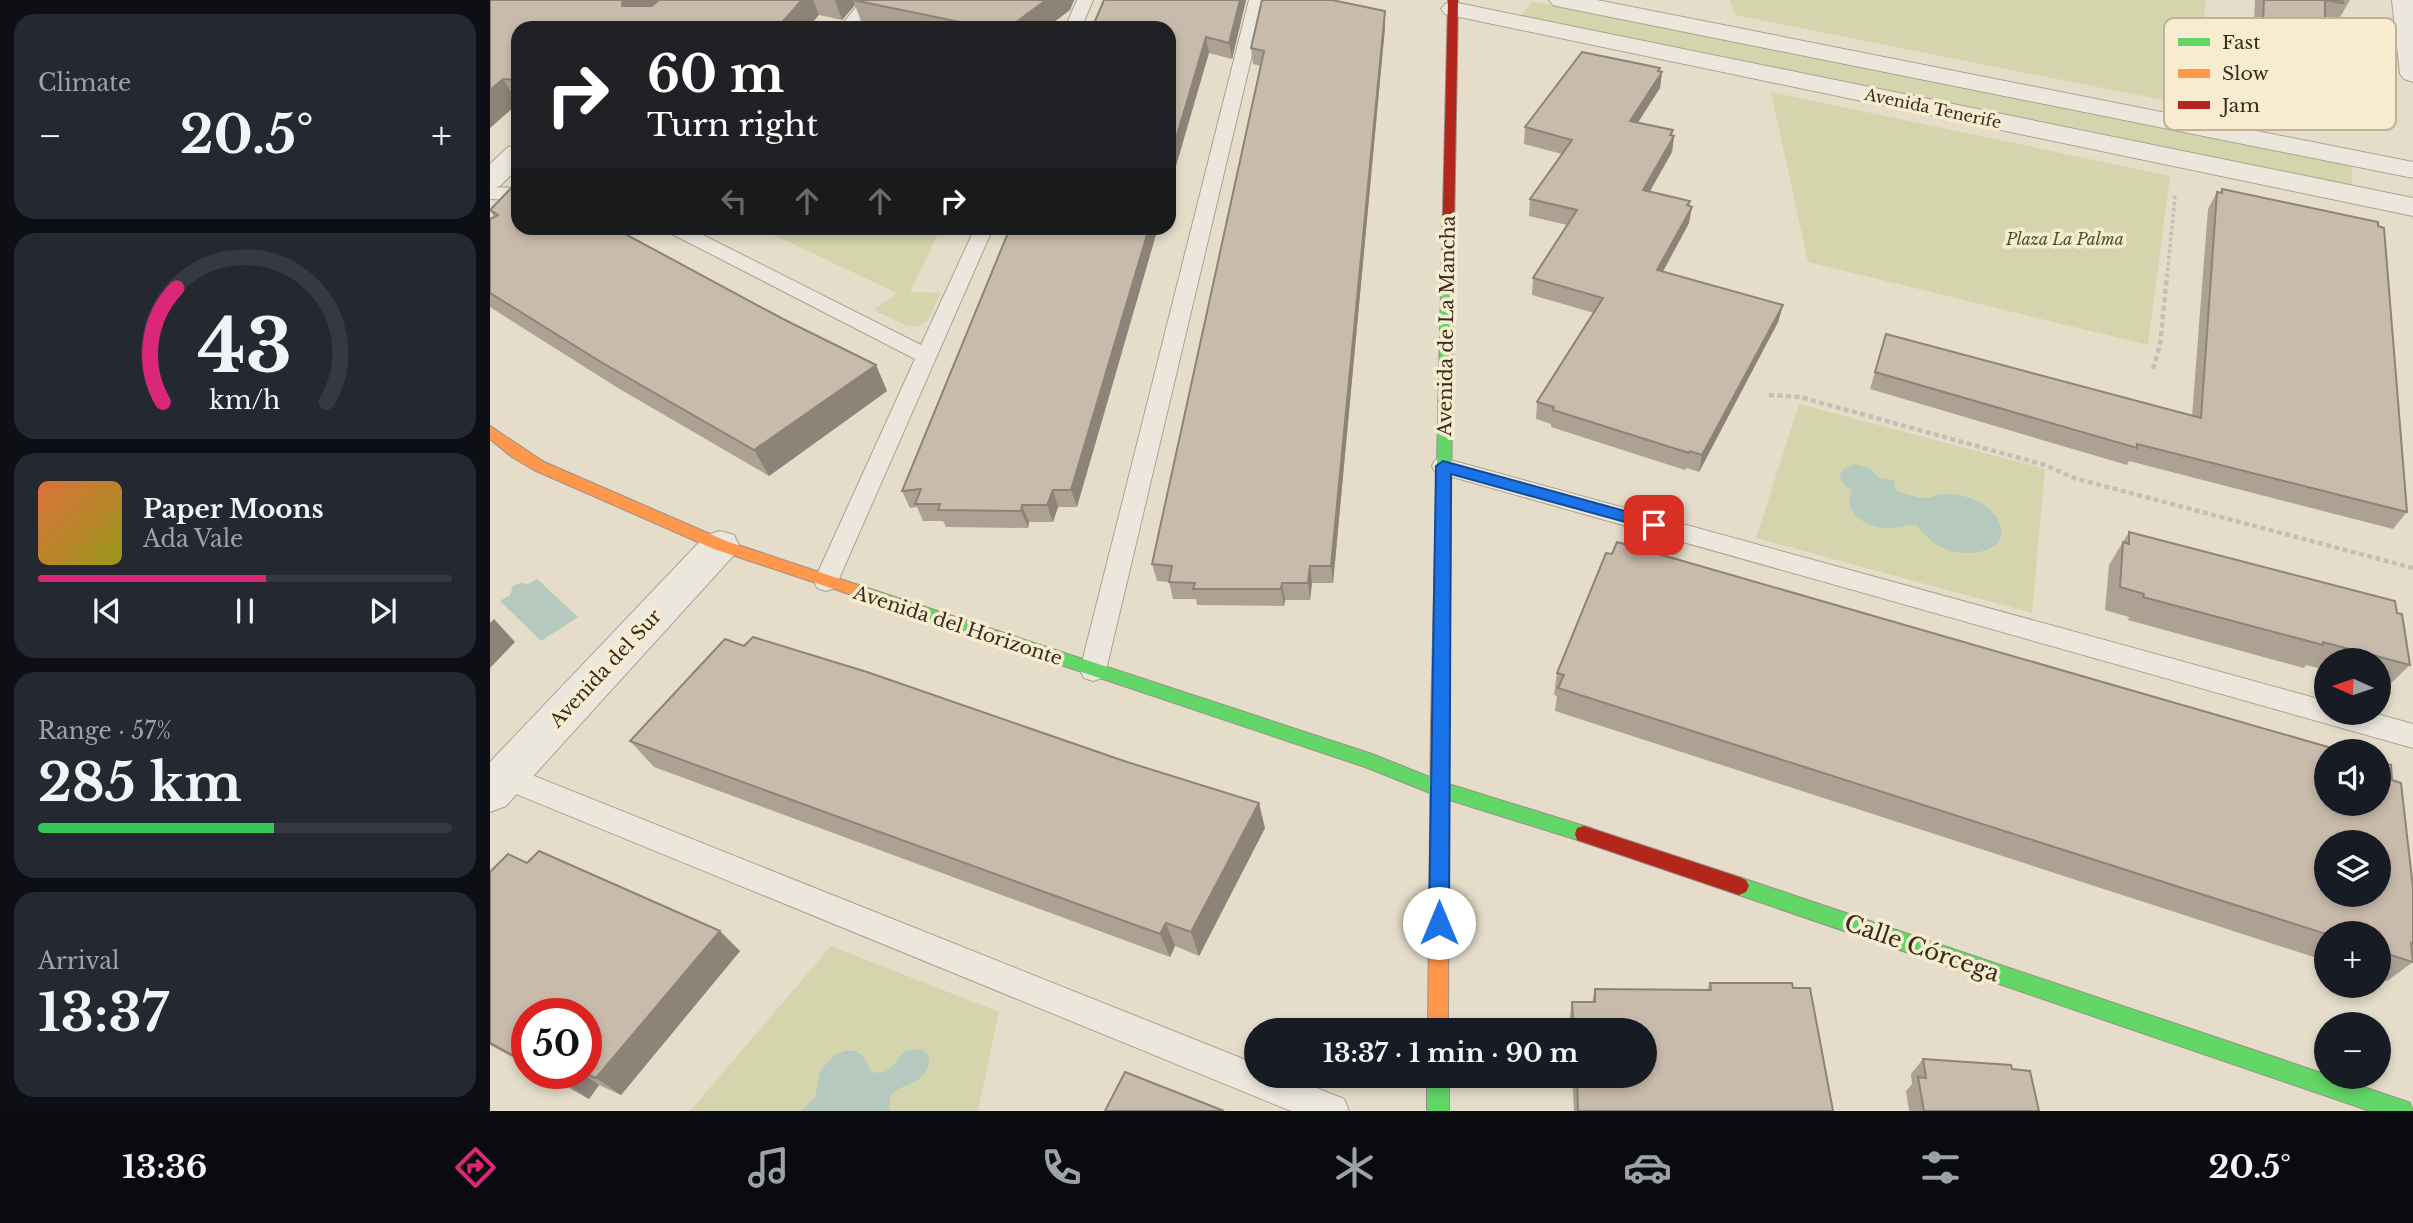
<!DOCTYPE html>
<meta charset="utf-8">
<style>
body{margin:0;font-family:"Libre Baskerville",serif;background:#242831;color:#f1f3f6;height:100vh;display:flex;flex-direction:column;font-size:26px;white-space:nowrap}
*{box-sizing:border-box;margin:0}
p{font-size:23px;color:#9ea1a6}
.icon{flex:none;width:38px;height:38px;fill:none;stroke:currentColor;stroke-width:2;stroke-linecap:round;stroke-linejoin:round}
.map{position:relative;flex:1;overflow:hidden}
.sheet{display:flex;flex-direction:column;gap:14px;padding:14px;background:#0d0f14;width:490px}
.sheet>*{flex:none}
.guide{position:absolute;left:21px;top:21px;width:665px;height:214px;border-radius:21px;box-shadow:0 4px 10px #0003;background:#202124;color:#fff;overflow:hidden}
.needle{width:46px;rotate:273deg}
.tools{position:absolute;left:1824px;top:648px;display:grid;gap:14px}
.tools a{display:grid;place-items:center;width:77px;height:77px;border-radius:50%;background:#171b24;box-shadow:0 4px 10px #0003;font-size:35px}
.speed{position:absolute;left:21px;top:998px;display:flex;gap:14px;font-size:35px;font-weight:700;text-align:center}
.speed>*{display:grid;place-content:center;width:91px;height:91px;border-radius:50%;background:#171b24;box-shadow:0 4px 10px #0003;line-height:1}
.speed .limit{border:10px solid #d22;background:#fff;color:#111}
.pin{position:absolute;display:grid;place-items:center;width:60px;height:60px;color:#fff;margin:-30px;border-radius:14px;box-shadow:0 4px 10px #0006}
.me{position:absolute;width:77px;margin:-38px;rotate:0deg;stroke-linejoin:round;filter:drop-shadow(0 0 5px #0008)}
.turn{display:flex;align-items:center;gap:24px;height:147px;padding:0 21px;font-size:32px}
.turn .icon{width:91px;height:91px;stroke-width:2.5}
.turn b{display:block;font-size:49px;line-height:60px}
.lanes{display:flex;align-items:center;height:66px;padding:0 21px;background:#0003;justify-content:center;gap:35px;direction:ltr}
.lanes .off{opacity:.35}
.big{font-size:52px;font-weight:700;line-height:1.1}
.sheet .widget{flex:1;display:flex;flex-direction:column;justify-content:center;gap:10px;min-width:0;padding:0 24px;border-radius:21px;background:#242831}
.sheet .dial{align-items:center;gap:0}
.dial svg{height:182px;overflow:visible;fill:none;stroke:#363941;stroke-width:7;stroke-linecap:round;text-anchor:middle}
.dial text{fill:#f1f3f6;stroke:none}
.song{display:flex;align-items:center;gap:21px}
.cover{width:84px;height:84px;border-radius:10px;background:linear-gradient(135deg,hsl(20 70% 55%),hsl(60 70% 35%))}
.played{height:7px;border-radius:4px;background:linear-gradient(90deg,#db2777 55%,#363941 55%)}
.keys{display:flex;justify-content:space-around;direction:ltr}
.heat{display:flex;justify-content:space-between;align-items:center;font-size:38px;direction:ltr}
.charge{height:10px;border-radius:5px;background:linear-gradient(90deg,#34c759 57%,#363941 0)}
.trip{position:absolute;left:754px;top:1018px;width:413px;height:70px;border-radius:35px;background:#171b24;box-shadow:0 4px 10px #0003;font-weight:700;line-height:70px;text-align:center}
.dock{display:flex;height:112px;justify-content:space-around;align-items:center;background:#090b0e;color:#9ea1a6}
.dock .icon{width:49px;height:49px}
.dock .current{color:#db2777}
.dock b{font-size:32px;color:#f1f3f6}
main{display:flex;flex:1;min-height:0}
.map>svg:first-child{display:block}
.green{fill:#d4d5ac}
.water{fill:#b6c9be}
.lines{fill:none;stroke-linecap:round;stroke-linejoin:round}
.lane-casing{stroke:#aaa294;stroke-width:2}
.street-casing{stroke:#aaa294;stroke-width:2}
.fast-casing{stroke:#999184;stroke-width:2}
.slow-casing{stroke:#999184;stroke-width:2}
.jam-casing{stroke:#999184;stroke-width:2}
.path-far1{stroke:#c5beb3;stroke-width:3.5;stroke-dasharray:3.5 2.5;stroke-linecap:butt}
.path{stroke:#c5beb3;stroke-width:4.5;stroke-dasharray:5 3.5;stroke-linecap:butt}
.lane{fill:#ece7dc;fill-rule:evenodd}
.street{fill:#ece7dc;fill-rule:evenodd}
.fast{fill:#63d668;fill-rule:evenodd}
.slow{fill:#ff974d;fill-rule:evenodd}
.jam{fill:#b3261e;fill-rule:evenodd}
.wall{fill:#ada193}
.shaded-wall{fill:#8d8378}
.building{fill:#c9bbab;stroke:#8d8378;stroke-width:2;fill-rule:evenodd}
.route{fill:#1a73e8;stroke:#114b97;stroke-width:2}
.labels{text-anchor:middle;stroke-width:7;stroke-linejoin:round;paint-order:stroke}
.far-street-label{font-size:16px;fill:#382a1c;stroke:#f7eccf}
.far-park-label{font-size:16px;font-style:italic;fill:#475521;stroke:#f7eccf}
.street-label{font-size:19px;fill:#382a1c;stroke:#f7eccf}
.near-street-label{font-size:23px;fill:#382a1c;stroke:#f7eccf}
.key{fill:#f7eccf;stroke:#beb299;stroke-width:2}
.key-label{font-size:19px;fill:#382a1c}
</style>
<main>
<section class="sheet">
<div class="widget"><p>Climate</p>
<div class="heat"><a>−</a><b class="big">20.5°</b><a>+</a></div>
</div>
<div class="widget dial"><svg viewBox="0 0 100 80">
<path d="M14 69A42 42 0 1 1 86 69"/>
<path d="M14 69A42 42 0 0 1 20 19" stroke="#db2777"/>
<text x="50" y="56" font-size="32" font-weight="700">43</text>
<text x="50" y="72" font-size="11">km/h</text>
</svg></div>
<div class="widget">
<div class="song"><i class="cover"></i><div><b>Paper Moons</b><p>Ada Vale</p></div></div>
<div class="played"></div>
<div class="keys"><svg class="icon" aria-label="previous" viewBox="0 0 24 24"><path d="M18 5L8 12l10 7zM5 5v14"/></svg><svg class="icon" aria-label="pause" viewBox="0 0 24 24"><path d="M8 5v14M16 5v14"/></svg><svg class="icon" aria-label="next" viewBox="0 0 24 24"><path d="M6 5l10 7-10 7zM19 5v14"/></svg></div>
</div>
<div class="widget"><p>Range · 57%</p><b class="big">285 km</b><div class="charge"></div></div>
<div class="widget"><p>Arrival</p><b class="big">13:37</b></div>
</section>
<div class="map">
<svg width="1923" height="1111" viewBox="0 0 1923 1111">
<rect width="100%" height="100%" fill="#e5ddca"/>
<!-- green -->
<g class="green">
<path d="M1240,0H1716L1703,106L1245,15Z"/>
<path d="M1042,1L1862,162V186L1030,18Z"/>
<path d="M1281,92L1680,176L1658,345L1318,262Z"/>
<path d="M269,228H480L477,234H448L420,292L451,293L438,320L429,326H417L384,310L407,293Z"/>
<path d="M1309,404L1555,469L1542,613L1266,538Z"/>
<path d="M341,946L509,1012L488,1111H200Z"/>
</g>
<!-- water -->
<g class="water">
<path d="M1364,464L1380,468L1389,478L1404,480L1406,491C1415,493 1428,499 1438,498C1443,497 1448,494 1453,494C1474,493 1500,502 1509,522C1522,551 1480,557 1461,551C1446,547 1436,537 1426,525C1417,524 1408,529 1398,528C1377,528 1351,513 1362,490C1354,485 1347,480 1352,470Z"/>
<path d="M47,579L88,617L51,641L10,601L20,595L23,586L31,583L38,584Z"/>
<path d="M432,1049L439,1056C440,1096 391,1076 401,1111H310L325,1098L330,1071L343,1056L354,1051H366L374,1057L381,1071C401,1079 404,1059 417,1050Z"/>
</g>
<g class="lines">
<!-- lane casing -->
<g class="lane-casing">
<g id="lane">
<path d="M372,0H388L365,28H349Z"/>
<path d="M587,0H603L591,28H575Z"/>
<path d="M759,0H775L616,670L612,678L603,681L594,678L590,670Z"/>
<path d="M0,187L28,188V200L0,199Z"/>
<path d="M176,228H199L431,345L485,228H503L345,588L336,591L327,588L324,581L425,359L178,232Z"/>
<path d="M953,458L1836,701V712H1880L1923,724V748L945,472L942,466L945,460Z"/>
<path d="M14,764L766,1064V1076H797L854,1099L859,1111H801L4,785L0,776L4,767Z"/>
</g>
</g>
<!-- street casing -->
<g class="street-casing">
<g id="street">
<path d="M1059,0H1107L1923,162V178L1071,7L1063,5Z"/>
<path d="M1902,0H1923V82L1914,79L1910,74Z"/>
<path d="M963,2L1923,198V216L955,14L951,9L955,4Z"/>
<path d="M28,145V168L10,186L0,189V164L18,147Z"/>
<path d="M230,531L244,535L249,545L244,555L16,806L0,812V762L216,535Z"/>
</g>
</g>
<!-- fast casing -->
<g class="fast-casing">
<g id="fast">
<path d="M957,287L963,291L959,723L956,728L950,730L944,728L941,723L951,291Z"/>
<path d="M365,584L882,754L952,782L1094,826L1101,828L1103,834L1101,840L1094,842L950,797L878,768L359,594L357,590L359,586Z"/>
<path d="M1249,877L1912,1100L1920,1103L1923,1111H1880L1249,895L1242,892L1239,886L1242,880Z"/>
<rect x="937" y="1076" width="22" height="35"/>
</g>
</g>
<!-- slow casing -->
<g class="slow-casing">
<g id="slow">
<path d="M0,426L54,462L236,541L371,586L373,590L371,594L365,596L224,549L44,470L22,457L0,439Z"/>
<path d="M950,716L956,718L959,723L958,1031H938L941,723L944,718Z"/>
</g>
</g>
<!-- jam casing -->
<g class="jam-casing">
<g id="jam">
<path d="M958,0H968L963,291L957,295L951,291Z"/>
<path d="M1094,826L1249,877L1256,880L1259,886L1256,892L1249,895L1087,840L1085,834L1087,828Z"/>
</g>
</g>
<!-- path-far1 -->
<path class="path-far1" d="M1677,277L1685,196"/>
<!-- path -->
<g class="path">
<path d="M1663,369L1670,345L1677,275"/>
<path d="M1279,395L1310,397L1555,465L1584,478L1923,568"/>
</g>
<!-- lane -->
<use href="#lane" class="lane"/>
<!-- street -->
<use href="#street" class="street"/>
<!-- fast -->
<use href="#fast" class="fast"/>
<!-- slow -->
<use href="#slow" class="slow"/>
<!-- jam -->
<use href="#jam" class="jam"/>
</g>
<!-- wall -->
<g class="wall">
<path d="M0,0H584L580,10L556,28H391L372,24L365,5L352,20L329,15L28,28V103L0,128Z"/>
<path d="M614,0H756L742,59L719,53Z"/>
<path d="M1765,0H1860L1849,19L1844,18L1842,23L1835,22V92L1823,113L1817,111L1814,117L1760,107Z"/>
<path d="M895,27L843,583H822L820,600H795L794,606L707,605L706,599H683L679,582L667,581L662,564L771,66L763,64L761,48Z"/>
<path d="M1170,68V72H1172L1170,88L1148,123L1184,136L1182,152L1160,191L1199,206V223L1173,272L1293,305L1288,322L1209,472L1197,468L1195,470L1061,427V424L1046,419L1047,402L1104,313L1042,295L1043,278L1077,225L1039,216L1040,199L1072,154L1034,144L1035,127Z"/>
<path d="M1732,189L1917,512L1903,529L1639,461L1637,465L1380,389L1396,334L1702,416L1718,209L1727,192L1730,193Z"/>
<path d="M0,210L28,228H143L137,234L293,319L386,365L397,391L279,476L128,388L0,307V219L4,217Z"/>
<path d="M520,228L587,507H568L563,522H539L538,528L456,527L453,521H433L427,507L420,508L412,491Z"/>
<path d="M1639,532L1907,613L1920,665L1897,687L1888,685V660H1836V670L1816,665L1814,668L1638,620L1639,617L1615,610L1619,565Z"/>
<path d="M1067,673L1902,780L1923,888V951H1922L1923,962L1897,981L1888,978V933H1836V961L1065,711L1067,696L1064,695Z"/>
<path d="M140,741L775,828L709,956L685,946L680,957L164,767Z"/>
<path d="M37,863L250,951L131,1095L109,1085L99,1099L51,1073H96L37,1013V1065L0,1045V872Z"/>
<path d="M1220,983L1303,988L1343,1111H1084L1082,1076H1155V1031H1080L1079,1020L1082,1002H1102L1105,989L1217,990Z"/>
<path d="M1433,1059L1522,1069L1549,1111H1419L1416,1091L1422,1084L1421,1074Z"/>
</g>
<!-- shaded-wall -->
<g class="shaded-wall">
<path d="M135,0H170L144,26L132,6V3Z"/>
<path d="M312,0H323L329,15L318,28H287Z"/>
<path d="M345,0H369H363L365,5L352,20Z"/>
<path d="M556,0H584L580,10L556,28H521V26Z"/>
<path d="M750,0H756L742,59L739,43Z"/>
<path d="M895,11V27L843,583L841,566Z"/>
<path d="M716,37L719,53L679,190V162Z"/>
<path d="M1170,68L1169,76L1172,72L1170,88L1138,137L1140,121Z"/>
<path d="M13,79L28,103L0,128V90Z"/>
<path d="M1183,130L1181,141L1184,136L1182,152L1151,207L1153,190Z"/>
<path d="M1200,201L1197,215L1202,207L1199,223L1164,287L1167,270Z"/>
<path d="M116,228H143L127,246Z"/>
<path d="M659,228H668L587,507L581,490Z"/>
<path d="M1293,305L1288,322L1209,472L1212,455Z"/>
<path d="M386,365L397,391L279,476L264,450Z"/>
<path d="M563,490L568,507L563,522L557,505Z"/>
<path d="M532,505L539,522L538,528L531,511Z"/>
<path d="M820,566L822,583L820,600L818,583Z"/>
<path d="M792,583L795,600L794,606L791,589Z"/>
<path d="M4,619L25,642L0,668V623Z"/>
<path d="M769,803L775,828L709,956L701,932Z"/>
<path d="M676,923L685,946L680,957L670,934Z"/>
<path d="M230,931L250,951L131,1095L106,1078Z"/>
<path d="M81,1073H91L109,1085L99,1099L73,1082Z"/>
</g>
<!-- building -->
<g class="building">
<path d="M0,0H135L132,3V6H162L169,0H312L287,28H28V80L13,79L0,90Z"/>
<path d="M363,0H556L521,26L508,24L503,28H499Z"/>
<path d="M614,0H750L739,43L716,37L679,162V28H602Z"/>
<path d="M772,0H842L895,11L841,566H820L818,583H792L791,589H703L705,583L679,582L682,566L662,564L774,51L761,48Z"/>
<path d="M1774,0H1852L1853,3L1835,0V92L1826,90V96L1770,86Z"/>
<path d="M1092,52L1170,68L1168,71L1172,72L1140,121L1183,130L1180,135L1184,136L1153,190L1200,201L1197,205L1202,207L1167,270L1293,305L1212,455L1200,451L1199,453L1063,410L1064,407L1047,402L1113,298L1043,278L1087,210L1040,199L1082,140L1035,127Z"/>
<path d="M28,181V228H124L293,319L386,365L264,450L111,362L0,293V219L8,215L0,210Z"/>
<path d="M1732,189L1888,222V226L1894,228L1917,512L1647,444V448L1385,372L1396,334L1711,418L1727,192L1732,193Z"/>
<path d="M520,228H659L581,490H563L557,505H532L531,511L448,510L450,504H425L431,489L412,491Z"/>
<path d="M1639,532L1905,601L1907,613L1912,614L1920,665L1833,642V645L1653,597L1654,594L1630,587L1633,542L1639,544Z"/>
<path d="M1127,542L1852,751H1836V803H1888V761L1901,765L1902,780L1911,783L1923,888V944L1921,943L1923,962L1888,951V933H1836V934L1068,688L1074,675L1067,673L1116,553L1122,554ZM1836,842H1888V894H1836Z"/>
<path d="M263,637L377,672L634,761L769,803L701,932L676,923L670,934L140,741L235,639L254,646Z"/>
<path d="M49,851L230,931L106,1078L94,1073H96V1013H37V1063L0,1043V872L18,854L37,863Z"/>
<path d="M1220,983H1302L1303,988H1320L1343,1111H1088L1087,1076H1155V1031H1084L1082,1002H1105V989L1221,990Z"/>
<path d="M1433,1059L1521,1065L1522,1069L1540,1071L1549,1111H1434L1428,1077L1436,1078Z"/>
<path d="M635,1072L734,1111H615Z"/>
<path d="M56,1073H81L73,1082Z"/>
</g>
<!-- route -->
<path class="route" d="M953,461L1164,519L1171,525L1164,530L961,474L959,923L956,930L949,933L942,930L939,923L946,466Z"/>
<g class="labels">
<!-- far-street labels -->
<g class="far-street-label">
<text transform="translate(1443 108) rotate(12)" y="6">Avenida Tenerife</text>
</g>
<!-- far-park labels -->
<g class="far-park-label">
<text x="1575" y="245">Plaza La Palma</text>
</g>
<!-- street labels -->
<g class="street-label">
<text transform="translate(956 326) rotate(-89)" y="7">Avenida de La Mancha</text>
<text transform="translate(468 625) rotate(18)" y="7">Avenida del Horizonte</text>
<text transform="translate(115 668) rotate(-47)" y="7">Avenida del Sur</text>
</g>
<!-- near-street labels -->
<g class="near-street-label">
<text transform="translate(1432 948) rotate(19)" y="8">Calle Córcega</text>
</g>
</g>
<!-- legend -->
<rect x="1674" y="18" width="232" height="112" rx="10" class="key"/>
<rect x="1688" y="38" width="32" height="8" fill="#63d668"/>
<rect x="1688" y="69" width="32" height="9" fill="#ff974d"/>
<rect x="1688" y="101" width="32" height="8" fill="#b3261e"/>
<g class="key-label">
<text x="1732" y="49">Fast</text>
<text x="1732" y="80">Slow</text>
<text x="1732" y="112">Jam</text>
</g>
</svg>
<div class="tools">
<a><svg class="needle" viewBox="-14 -14 28 28"><path d="M0-13l5 13h-10z" fill="#e53935"/><path d="M0 13l5-13h-10z" fill="#9ea1a6"/></svg></a>
<a><svg class="icon" aria-label="sound" viewBox="0 0 24 24"><path d="M4 9h4l5-4v14l-5-4H4zM17 9q2 3 0 6"/></svg></a>
<a><svg class="icon" aria-label="layers" viewBox="0 0 24 24"><path d="M12 4l9 5-9 5-9-5zM3 14l9 5 9-5"/></svg></a>
<a>+</a>
<a>−</a>
</div>
<div class="speed"><div class="limit">50</div></div>
<div class="pin" style="left:1164px;top:525px;background:#d93025"><svg class="icon" aria-label="arrive" viewBox="0 0 24 24"><path d="M6 21V4h12l-3 4 3 4H6"/></svg></div>
<svg class="me" style="left:949px;top:923px" viewBox="-20 -20 40 40"><circle r="19" fill="#fff"/><path d="M0-13L10 11 0 6-10 11z" fill="#1a73e8"/></svg>
<div class="trip">13:37 · 1 min · 90 m</div>
<div class="guide">
<div class="turn"><svg class="icon" aria-label="right" viewBox="0 0 24 24"><path d="M7 20v-9h11M14 6l5 5-5 5"/></svg><div><b>60 m</b>Turn right</div></div>
<div class="lanes"><svg class="icon off" aria-label="left" viewBox="0 0 24 24"><path d="M17 20v-9H6M10 6l-5 5 5 5"/></svg><svg class="icon off" aria-label="ahead" viewBox="0 0 24 24"><path d="M12 20V5M6 11l6-6 6 6"/></svg><svg class="icon off" aria-label="ahead" viewBox="0 0 24 24"><path d="M12 20V5M6 11l6-6 6 6"/></svg><svg class="icon" aria-label="right" viewBox="0 0 24 24"><path d="M7 20v-9h11M14 6l5 5-5 5"/></svg></div>
</div>
</div>
</main>
<nav class="dock">
<b>13:36</b>
<svg class="icon current" aria-label="directions" viewBox="0 0 24 24"><path d="M12 3l9 9-9 9-9-9zM9 14v-3h6M13 9l2 2-2 2"/></svg>
<svg class="icon" aria-label="music" viewBox="0 0 24 24"><path d="M9 18V5l10-2v13"/><circle cx="6" cy="18" r="3"/><circle cx="16" cy="16" r="3"/></svg>
<svg class="icon" aria-label="phone" viewBox="0 0 24 24"><path d="M5 4h4l2 5-3 2q2 4 5 5l2-3 5 2v4C11 20 4 13 5 4z"/></svg>
<svg class="icon" aria-label="climate" viewBox="0 0 24 24"><path d="M12 3v18M4 7l16 10M4 17L20 7"/></svg>
<svg class="icon" aria-label="car" viewBox="0 0 24 24"><path d="M5 17H2v-5l4-1 3-4h7l3 4 3 1v5h-3M9 17h6M6 11h13"/><circle cx="7" cy="17" r="2"/><circle cx="17" cy="17" r="2"/></svg>
<svg class="icon" aria-label="filters" viewBox="0 0 24 24"><path d="M4 7h16M4 17h16"/><circle cx="9" cy="7" r="2"/><circle cx="15" cy="17" r="2"/></svg>
<b>20.5°</b>
</nav>
